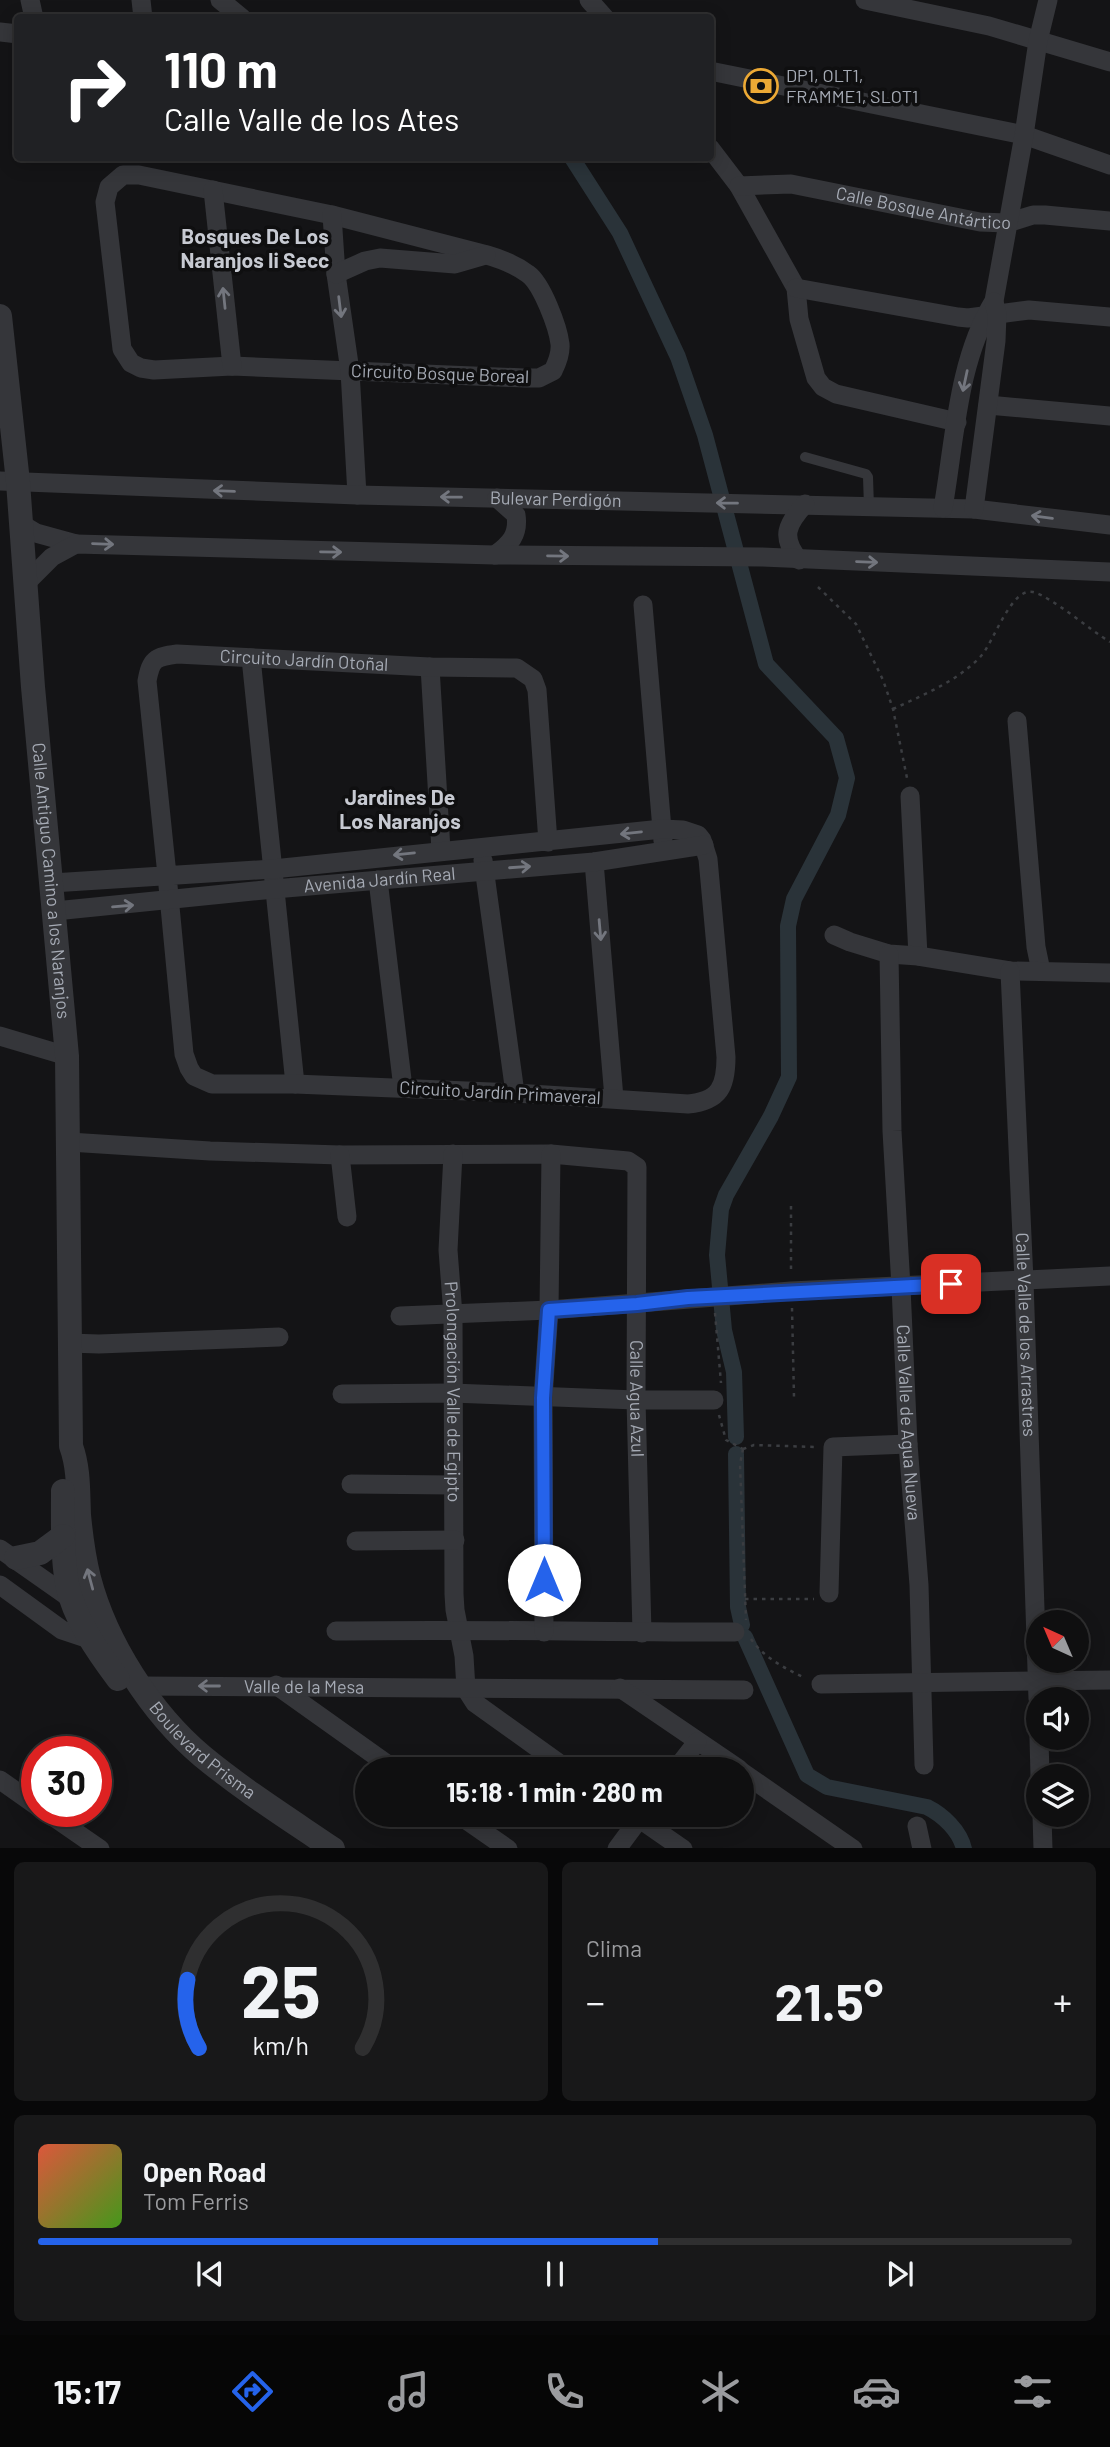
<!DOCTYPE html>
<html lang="es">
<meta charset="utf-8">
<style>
body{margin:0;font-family:Barlow,sans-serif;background:#181819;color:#f1f3f6;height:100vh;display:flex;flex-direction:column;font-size:26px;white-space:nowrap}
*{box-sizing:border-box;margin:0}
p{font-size:23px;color:#9b9c9f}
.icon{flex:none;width:38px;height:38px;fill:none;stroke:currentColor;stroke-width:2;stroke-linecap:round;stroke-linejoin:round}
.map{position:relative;height:1848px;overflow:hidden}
.panel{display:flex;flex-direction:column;gap:14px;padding:14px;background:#080809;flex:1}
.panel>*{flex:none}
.top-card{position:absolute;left:14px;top:14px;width:700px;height:147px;border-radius:7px;box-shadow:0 4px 18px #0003,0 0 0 2px #2f2f30;background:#202124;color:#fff;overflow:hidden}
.needle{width:46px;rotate:316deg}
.buttons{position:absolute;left:1026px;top:1610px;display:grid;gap:14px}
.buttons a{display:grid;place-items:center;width:63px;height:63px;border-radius:50%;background:#0f0f10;box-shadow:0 4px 18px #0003,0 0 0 2px #2f2f30;font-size:35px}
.speed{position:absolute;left:21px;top:1736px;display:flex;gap:14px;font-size:35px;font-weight:700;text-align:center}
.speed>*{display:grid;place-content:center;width:91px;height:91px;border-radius:50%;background:#0f0f10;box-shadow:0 4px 18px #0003,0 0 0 2px #2f2f30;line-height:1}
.speed .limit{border:10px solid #d22;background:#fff;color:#111}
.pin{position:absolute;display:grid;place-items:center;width:60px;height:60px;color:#fff;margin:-30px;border-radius:14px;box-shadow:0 4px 10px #0006}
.me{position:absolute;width:77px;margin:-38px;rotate:0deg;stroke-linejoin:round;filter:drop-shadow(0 0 5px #0008)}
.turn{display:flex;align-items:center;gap:24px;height:147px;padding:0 35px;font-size:32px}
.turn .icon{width:91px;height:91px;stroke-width:2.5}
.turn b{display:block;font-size:49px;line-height:60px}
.big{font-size:52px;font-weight:700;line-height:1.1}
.panel .card{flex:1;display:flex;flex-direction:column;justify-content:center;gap:10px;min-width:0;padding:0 24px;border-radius:10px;background:#181819}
.panel .dial{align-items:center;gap:0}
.dial svg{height:182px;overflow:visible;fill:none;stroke:#2f2f30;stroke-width:7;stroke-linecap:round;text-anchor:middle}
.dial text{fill:#f1f3f6;stroke:none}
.song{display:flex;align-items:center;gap:21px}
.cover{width:84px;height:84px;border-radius:10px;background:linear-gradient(135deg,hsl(10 70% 55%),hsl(100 70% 35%))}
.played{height:7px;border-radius:4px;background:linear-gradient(90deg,#2563eb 60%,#2f2f30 60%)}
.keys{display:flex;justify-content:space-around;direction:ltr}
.heat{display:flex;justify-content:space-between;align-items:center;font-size:38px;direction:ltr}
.panel .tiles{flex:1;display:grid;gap:14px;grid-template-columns:1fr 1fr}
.card:last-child{grid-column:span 2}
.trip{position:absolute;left:355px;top:1757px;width:399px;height:70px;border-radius:35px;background:#0f0f10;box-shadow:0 4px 18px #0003,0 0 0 2px #2f2f30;font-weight:700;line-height:70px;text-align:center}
.tab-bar{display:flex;height:112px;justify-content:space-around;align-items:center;background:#060606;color:#9b9c9f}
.tab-bar .icon{width:49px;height:49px}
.tab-bar .on{color:#2563eb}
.tab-bar b{font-size:32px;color:#f1f3f6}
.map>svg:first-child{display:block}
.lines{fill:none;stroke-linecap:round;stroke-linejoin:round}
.canal{stroke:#2a3339;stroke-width:16}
.path{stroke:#3b3d41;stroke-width:2.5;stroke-dasharray:3.5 5;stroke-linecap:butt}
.service{stroke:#35363a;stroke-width:10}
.minor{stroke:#35363a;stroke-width:19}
.tertiary{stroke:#35363a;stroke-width:24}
.oneway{stroke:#73767e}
.route-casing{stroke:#184099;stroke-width:18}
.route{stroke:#2563eb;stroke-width:12}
.labels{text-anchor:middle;stroke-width:7;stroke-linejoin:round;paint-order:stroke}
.poi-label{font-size:18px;fill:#a6abb5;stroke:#0f0f10;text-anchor:start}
.street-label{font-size:18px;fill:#a6abb5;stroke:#0f0f10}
.quarter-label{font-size:21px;font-weight:bold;fill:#c7cad2;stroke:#0f0f10}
</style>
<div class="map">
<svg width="1110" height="1849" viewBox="0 0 1110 1849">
<rect width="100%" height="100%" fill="#141416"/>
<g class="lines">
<!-- canal -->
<g class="canal">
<path d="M572,158L620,233L678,357L705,435L766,664L836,738L847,778L838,815L794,899L788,926L789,1077L771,1116L726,1195L721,1209L717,1255L724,1330L734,1372L736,1437"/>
<path d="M736,1454L738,1607L742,1625"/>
<path d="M745,1637L807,1775L827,1787L927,1807C943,1815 960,1831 964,1849"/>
</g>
<!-- path -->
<g class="path">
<path d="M818,587L856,624L883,680L893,709L907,778"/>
<path d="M893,709C923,695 958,681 981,656C994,642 1011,587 1033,592C1052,597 1090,630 1110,642"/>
<path d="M791,1206V1273"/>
<path d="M792,1308L794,1397"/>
<path d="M715,1313L721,1383"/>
<path d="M719,1415L726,1440L743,1449"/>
<path d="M743,1449L740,1464L746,1620"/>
<path d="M743,1449L754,1445L816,1447"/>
<path d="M745,1599H814"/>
<path d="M751,1639C763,1657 786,1669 805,1678"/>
</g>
<!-- service -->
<path class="service" d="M805,457L866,474L868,477L869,507"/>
<!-- minor -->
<g class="minor">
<path d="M30,0L34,18"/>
<path d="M141,0L143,18"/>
<path d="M220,0L242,18"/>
<path d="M589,0L605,18"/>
<path d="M865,0L989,26L1110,62"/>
<path d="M0,32L18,34"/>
<path d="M710,71L1024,135L1110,165"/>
<path d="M710,148L739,186L796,288L799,319L816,378L823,387L836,394L957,422"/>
<path d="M123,175H139L332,215L487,255C501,259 516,265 528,274C542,284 558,327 560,344C561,354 557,363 553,371L539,378H525L232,366L154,370L141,368L131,363L122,349L105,202L109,187Z"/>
<path id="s1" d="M739,186L791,184L980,222L1007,223L1033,215H1045L1110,221"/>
<path d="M213,190L232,366"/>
<path d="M332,215L336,274L350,371L357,495"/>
<path d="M336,274L365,261L380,258L455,264L486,255"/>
<path d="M796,288L958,317L968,318L1029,310L1110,317"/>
<path d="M988,405L1110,416"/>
<path id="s2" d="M0,481L357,495L974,509L1110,525"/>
<path d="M943,508C955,440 957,362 994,301L1024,135L1038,41L1048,0"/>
<path d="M974,509L996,341L997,314L994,302"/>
<path d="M21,524L36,533L76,544"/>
<path d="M495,555C510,544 519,535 516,515L497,498"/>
<path d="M799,560C780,537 787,524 805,504"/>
<path d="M25,584L52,557L76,544L495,555L762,557L1110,572"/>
<path d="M643,605L663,841"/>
<path d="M251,658L295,1084"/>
<path d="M430,667L441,850"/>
<path d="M1017,721L1036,947L1041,971"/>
<path d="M910,796L918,956"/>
<path d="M483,860L515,1093"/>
<path d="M594,862L614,1098"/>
<path d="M378,880L403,1088"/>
<path id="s3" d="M52,883L273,869L662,829L683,830L698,835L702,840L708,859L726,1057C726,1086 720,1101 688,1104L515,1093L295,1084H212L194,1076L189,1068L184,1054L167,875L147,681C151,659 155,657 177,654L430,667L517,668L533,679L537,690L548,842"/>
<path id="s4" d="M55,911L274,889L594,862L704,845"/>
<path d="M834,935L850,942L889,954L918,956L1010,971L1110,973"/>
<path id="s5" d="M889,954L892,1131L901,1287L908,1444L919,1585L924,1765"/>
<path id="s6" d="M1010,971L1024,1281L1038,1699"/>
<path d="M0,1036L67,1056"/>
<path id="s7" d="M69,1142L210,1151L340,1155L551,1154L628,1161L637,1167L636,1400L642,1633"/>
<path id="s8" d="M453,1154L448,1250L453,1315L454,1594L455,1610L464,1656L466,1689L475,1703L567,1769"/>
<path d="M340,1155L347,1217"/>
<path d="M400,1316L549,1310L791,1291L1110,1276"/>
<path d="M69,1343L99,1344L279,1337"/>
<path d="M342,1394L452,1393L636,1400H714"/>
<path d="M351,1484L453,1485"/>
<path d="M356,1541L455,1540"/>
<path d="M0,1549L77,1603"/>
<path d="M0,1585L62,1630L98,1642"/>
<path d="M829,1593L833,1447L908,1444"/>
<path d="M336,1631C469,1629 602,1632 735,1632"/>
<path d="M544,1632L543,1398L549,1310L551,1154"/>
<path d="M821,1684L1110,1680"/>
<path d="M276,1685L394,1769"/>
<path id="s9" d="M141,1686L744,1690"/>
<path d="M620,1688L739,1769"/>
<path d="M1039,1738L1040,1776"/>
<path d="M676,1769L697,1742"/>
<path d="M742,1772L853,1849"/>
<path d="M0,1780L37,1806"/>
<path d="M45,1811L100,1849"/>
<path d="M459,1815L508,1849"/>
<path d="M634,1815L683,1849"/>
<path d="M1042,1815L1043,1849"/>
<path d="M917,1826L922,1849"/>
<path d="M617,1849L642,1815"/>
</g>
<!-- tertiary -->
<g class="tertiary">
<path id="s10" d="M0,316L18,482L33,687L67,1056L71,1446C79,1468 78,1491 79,1515C81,1536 84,1558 89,1578C106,1643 151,1713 202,1756C243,1790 289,1819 333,1849"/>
<path d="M63,1491C63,1522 62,1553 67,1584C74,1618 97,1651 118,1679"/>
<path d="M16,1558L40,1553L63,1536"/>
</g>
</g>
<!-- one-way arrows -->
<defs><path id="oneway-shaft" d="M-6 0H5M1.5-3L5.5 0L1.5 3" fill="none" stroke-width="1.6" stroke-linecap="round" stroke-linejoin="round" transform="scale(1.75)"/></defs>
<g class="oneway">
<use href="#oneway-shaft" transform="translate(224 298) rotate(-96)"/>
<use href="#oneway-shaft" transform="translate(340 307) rotate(83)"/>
<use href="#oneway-shaft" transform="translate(965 381) rotate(102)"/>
<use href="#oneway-shaft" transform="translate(224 491) rotate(-178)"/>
<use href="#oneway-shaft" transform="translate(451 497) rotate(-179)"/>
<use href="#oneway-shaft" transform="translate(727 503) rotate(-179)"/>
<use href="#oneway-shaft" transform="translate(1042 517) rotate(-173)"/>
<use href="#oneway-shaft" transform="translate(103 544) rotate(2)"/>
<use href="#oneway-shaft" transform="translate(331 552) rotate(1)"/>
<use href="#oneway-shaft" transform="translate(558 556) rotate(1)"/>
<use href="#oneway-shaft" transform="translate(867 562) rotate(2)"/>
<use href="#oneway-shaft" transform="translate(631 833) rotate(174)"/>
<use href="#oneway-shaft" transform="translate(404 854) rotate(174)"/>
<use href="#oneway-shaft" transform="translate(520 867) rotate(-4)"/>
<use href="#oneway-shaft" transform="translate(123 906) rotate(-5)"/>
<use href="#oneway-shaft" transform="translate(600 930) rotate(85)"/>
<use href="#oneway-shaft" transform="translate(90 1579) rotate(-105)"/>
<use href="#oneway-shaft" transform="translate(209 1686) rotate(180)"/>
</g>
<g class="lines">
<!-- route casing -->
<g class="route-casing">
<path id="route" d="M544,1580L543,1398L549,1310L637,1304L688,1298L951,1284"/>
</g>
<!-- route -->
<use href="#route" class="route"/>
</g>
<!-- icons -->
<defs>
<g id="bank-ring" transform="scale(1.75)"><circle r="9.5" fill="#0f0f10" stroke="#eca935" stroke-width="1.5"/><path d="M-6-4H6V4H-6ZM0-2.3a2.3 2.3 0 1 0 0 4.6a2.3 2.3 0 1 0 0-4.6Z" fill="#eca935"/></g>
</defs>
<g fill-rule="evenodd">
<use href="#bank-ring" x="761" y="86"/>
</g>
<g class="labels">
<!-- poi labels -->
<g class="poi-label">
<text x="786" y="82">DP1, OLT1,<tspan x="786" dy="21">FRAMME1, SLOT1</tspan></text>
</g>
<!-- street labels -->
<g class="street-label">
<text dy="6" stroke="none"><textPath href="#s1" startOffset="187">Calle Bosque Antártico</textPath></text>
<text transform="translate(440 374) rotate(2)" y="6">Circuito Bosque Boreal</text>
<text dy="6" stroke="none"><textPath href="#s2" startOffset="556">Bulevar Perdigón</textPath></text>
<text dy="6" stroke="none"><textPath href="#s3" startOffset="2012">Circuito Jardín Otoñal</textPath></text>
<text dy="6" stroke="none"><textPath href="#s10" startOffset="567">Calle Antiguo Camino a los Naranjos</textPath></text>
<text dy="6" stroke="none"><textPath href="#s4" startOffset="326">Avenida Jardín Real</textPath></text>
<text transform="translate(500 1093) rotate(3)" y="6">Circuito Jardín Primaveral</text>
<text dy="6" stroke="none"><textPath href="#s6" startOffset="364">Calle Valle de los Arrastres</textPath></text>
<text dy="6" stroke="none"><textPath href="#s8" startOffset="238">Prolongación Valle de Egipto</textPath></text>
<text dy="6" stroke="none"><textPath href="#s7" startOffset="802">Calle Agua Azul</textPath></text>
<text dy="6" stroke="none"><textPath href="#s5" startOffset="469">Calle Valle de Agua Nueva</textPath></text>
<text dy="6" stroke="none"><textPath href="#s9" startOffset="163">Valle de la Mesa</textPath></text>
<text dy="6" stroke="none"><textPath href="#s10" startOffset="1477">Boulevard Prisma</textPath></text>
</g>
<!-- quarter labels -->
<g class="quarter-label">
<text x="255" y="244">Bosques De Los<tspan x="255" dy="24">Naranjos Ii Secc</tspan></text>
<text x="400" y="805">Jardines De<tspan x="400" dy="24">Los Naranjos</tspan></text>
</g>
</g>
</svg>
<div class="buttons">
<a><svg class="needle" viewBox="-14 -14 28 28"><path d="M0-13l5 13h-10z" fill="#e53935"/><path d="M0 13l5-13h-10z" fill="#9b9c9f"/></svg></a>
<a><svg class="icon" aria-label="sound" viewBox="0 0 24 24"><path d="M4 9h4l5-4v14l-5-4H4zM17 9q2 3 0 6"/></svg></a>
<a><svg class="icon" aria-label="layers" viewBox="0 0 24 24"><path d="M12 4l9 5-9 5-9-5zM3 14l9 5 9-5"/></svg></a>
</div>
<div class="speed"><div class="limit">30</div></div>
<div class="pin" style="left:951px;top:1284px;background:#d93025"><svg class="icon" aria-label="arrive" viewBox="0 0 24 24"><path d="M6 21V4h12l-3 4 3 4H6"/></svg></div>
<svg class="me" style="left:544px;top:1580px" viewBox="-20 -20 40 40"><circle r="19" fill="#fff"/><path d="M0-13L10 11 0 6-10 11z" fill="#2563eb"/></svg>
<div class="trip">15:18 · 1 min · 280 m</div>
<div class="top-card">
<div class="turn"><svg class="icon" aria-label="right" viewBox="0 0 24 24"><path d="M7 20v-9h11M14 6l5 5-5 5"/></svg><div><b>110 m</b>Calle Valle de los Ates</div></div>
</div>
</div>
<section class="panel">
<div class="tiles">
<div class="card dial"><svg viewBox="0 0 100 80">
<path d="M14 69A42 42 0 1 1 86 69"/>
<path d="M14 69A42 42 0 0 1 9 39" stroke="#2563eb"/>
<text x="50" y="56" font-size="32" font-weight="700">25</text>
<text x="50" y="72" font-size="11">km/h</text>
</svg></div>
<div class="card"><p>Clima</p>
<div class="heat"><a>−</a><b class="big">21.5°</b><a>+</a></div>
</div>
<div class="card">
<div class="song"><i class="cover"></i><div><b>Open Road</b><p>Tom Ferris</p></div></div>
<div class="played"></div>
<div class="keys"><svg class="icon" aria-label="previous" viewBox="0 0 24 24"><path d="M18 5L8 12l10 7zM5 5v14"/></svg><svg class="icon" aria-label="pause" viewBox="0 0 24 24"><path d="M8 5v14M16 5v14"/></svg><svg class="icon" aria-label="next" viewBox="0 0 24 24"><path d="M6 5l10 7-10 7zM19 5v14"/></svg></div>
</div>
</div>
</section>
<nav class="tab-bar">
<b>15:17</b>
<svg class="icon on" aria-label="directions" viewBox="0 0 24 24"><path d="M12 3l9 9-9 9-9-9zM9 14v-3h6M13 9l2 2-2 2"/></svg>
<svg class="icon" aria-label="music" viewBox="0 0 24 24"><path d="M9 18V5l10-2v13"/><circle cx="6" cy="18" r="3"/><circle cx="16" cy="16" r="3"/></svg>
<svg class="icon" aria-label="phone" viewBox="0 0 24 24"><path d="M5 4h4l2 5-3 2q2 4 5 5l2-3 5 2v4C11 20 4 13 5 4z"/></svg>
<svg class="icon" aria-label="climate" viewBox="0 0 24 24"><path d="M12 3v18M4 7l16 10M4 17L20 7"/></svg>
<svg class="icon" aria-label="car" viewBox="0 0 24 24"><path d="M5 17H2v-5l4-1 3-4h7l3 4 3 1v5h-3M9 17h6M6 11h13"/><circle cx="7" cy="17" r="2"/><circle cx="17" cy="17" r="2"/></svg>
<svg class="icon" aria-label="filters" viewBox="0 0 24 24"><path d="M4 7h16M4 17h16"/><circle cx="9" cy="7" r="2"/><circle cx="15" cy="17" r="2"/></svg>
</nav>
